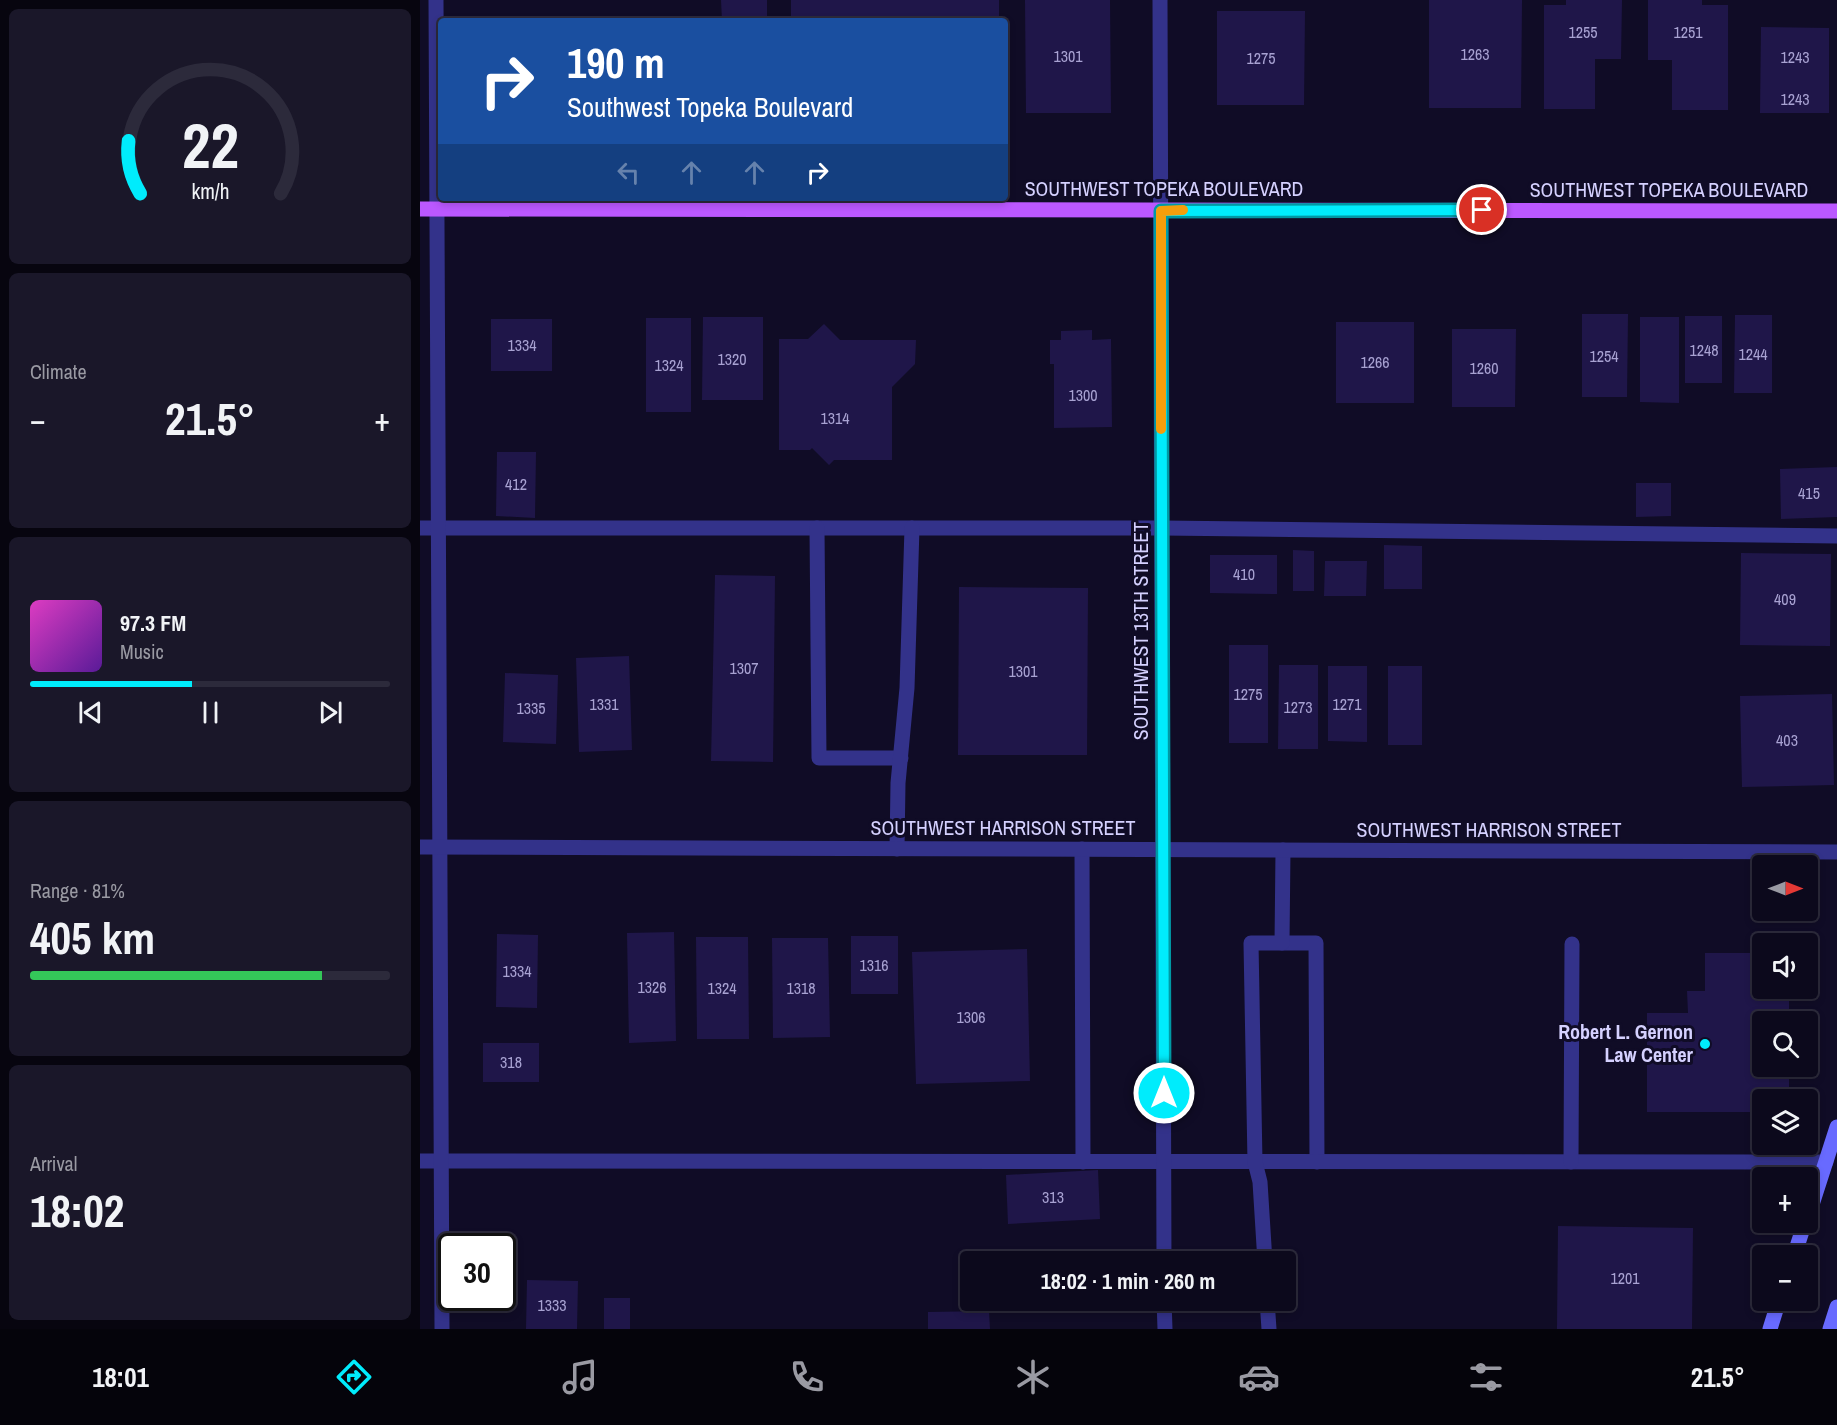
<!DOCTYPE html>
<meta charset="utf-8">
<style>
body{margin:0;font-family:"Archivo Narrow",sans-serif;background:#1a1729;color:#f1f3f6;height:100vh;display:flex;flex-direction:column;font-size:22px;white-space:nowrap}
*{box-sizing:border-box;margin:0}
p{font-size:20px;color:#9a9aa3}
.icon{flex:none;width:33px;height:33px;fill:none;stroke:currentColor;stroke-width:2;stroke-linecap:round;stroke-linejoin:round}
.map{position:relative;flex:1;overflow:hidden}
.panel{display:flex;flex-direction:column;gap:9px;padding:9px;background:#07050f;width:420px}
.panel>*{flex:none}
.guide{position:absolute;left:18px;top:18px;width:570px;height:183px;border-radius:6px;box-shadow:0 3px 9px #0003,0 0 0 2px #2c2a3b;background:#1a4fa0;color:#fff;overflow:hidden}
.needle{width:39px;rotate:90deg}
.fabs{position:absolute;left:1332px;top:855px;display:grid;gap:12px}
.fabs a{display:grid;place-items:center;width:66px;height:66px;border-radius:6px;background:#0c091c;box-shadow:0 3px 9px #0003,0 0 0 2px #2c2a3b;font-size:30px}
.speed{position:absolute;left:18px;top:1233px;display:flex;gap:12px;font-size:30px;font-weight:700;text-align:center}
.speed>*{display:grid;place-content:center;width:78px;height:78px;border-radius:50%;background:#0c091c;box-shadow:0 3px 9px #0003,0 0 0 2px #2c2a3b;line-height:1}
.speed .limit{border:3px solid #111;border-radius:9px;background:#fff;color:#111}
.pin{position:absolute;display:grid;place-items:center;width:51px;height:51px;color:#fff;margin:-26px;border:3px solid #fff;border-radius:50%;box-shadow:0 2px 6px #0007}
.me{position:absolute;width:66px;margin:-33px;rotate:0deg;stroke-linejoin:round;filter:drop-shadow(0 0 4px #0008)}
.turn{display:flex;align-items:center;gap:21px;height:126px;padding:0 30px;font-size:27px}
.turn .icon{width:78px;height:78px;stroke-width:2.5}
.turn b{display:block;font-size:42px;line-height:51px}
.lanes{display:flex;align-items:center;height:57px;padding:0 30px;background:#0003;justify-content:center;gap:30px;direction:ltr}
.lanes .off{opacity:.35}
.big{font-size:45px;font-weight:800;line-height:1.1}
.panel .tile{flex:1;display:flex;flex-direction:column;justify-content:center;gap:9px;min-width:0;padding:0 21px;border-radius:9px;background:#1a1729}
.panel .dial{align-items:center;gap:0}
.dial svg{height:156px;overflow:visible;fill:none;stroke:#2c2a3b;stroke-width:7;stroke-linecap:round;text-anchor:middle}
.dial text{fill:#f1f3f6;stroke:none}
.song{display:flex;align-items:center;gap:18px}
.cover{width:72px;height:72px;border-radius:9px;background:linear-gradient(135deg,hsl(310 70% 55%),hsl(270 70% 35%))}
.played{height:6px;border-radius:3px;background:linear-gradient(90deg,#00ecfc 45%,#2c2a3b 45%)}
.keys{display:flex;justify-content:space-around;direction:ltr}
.heat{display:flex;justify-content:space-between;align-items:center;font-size:33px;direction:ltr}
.charge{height:9px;border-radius:4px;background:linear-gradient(90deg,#34c759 81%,#2c2a3b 0)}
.trip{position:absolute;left:540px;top:1251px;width:336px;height:60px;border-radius:6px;background:#0c091c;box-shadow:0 3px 9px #0003,0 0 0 2px #2c2a3b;font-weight:800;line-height:60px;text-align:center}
.menu{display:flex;height:96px;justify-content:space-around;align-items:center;background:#05040b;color:#9a9aa3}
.menu .icon{width:42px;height:42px}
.menu .selected{color:#00ecfc}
.menu b{font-size:27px;color:#f1f3f6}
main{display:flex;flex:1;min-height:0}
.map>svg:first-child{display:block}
.building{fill:#1f1649}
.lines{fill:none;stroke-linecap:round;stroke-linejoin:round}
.lane{stroke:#33328a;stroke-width:15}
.street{stroke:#33328a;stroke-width:15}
.secondary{stroke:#686aff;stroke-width:15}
.primary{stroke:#bb58ff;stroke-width:15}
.route-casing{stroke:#0099a4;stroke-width:15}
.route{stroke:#00ecfc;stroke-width:10}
.slow{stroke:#f59e0b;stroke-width:10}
.poi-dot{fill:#00ecfc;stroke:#100c26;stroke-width:2}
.labels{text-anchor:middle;stroke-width:6;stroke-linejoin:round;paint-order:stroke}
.number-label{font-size:16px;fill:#a8a2d2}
.street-label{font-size:20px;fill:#d5d1ff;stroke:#100c26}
.poi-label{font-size:20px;font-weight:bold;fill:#d5d1ff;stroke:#100c26;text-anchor:end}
</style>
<main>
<section class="panel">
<div class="tile dial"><svg viewBox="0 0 100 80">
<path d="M14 69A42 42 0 1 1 86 69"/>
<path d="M14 69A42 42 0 0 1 8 42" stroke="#00ecfc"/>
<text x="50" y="56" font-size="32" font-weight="700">22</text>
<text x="50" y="72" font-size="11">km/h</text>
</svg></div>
<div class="tile"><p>Climate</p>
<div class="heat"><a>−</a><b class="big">21.5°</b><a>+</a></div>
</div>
<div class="tile">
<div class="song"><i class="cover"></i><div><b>97.3 FM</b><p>Music</p></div></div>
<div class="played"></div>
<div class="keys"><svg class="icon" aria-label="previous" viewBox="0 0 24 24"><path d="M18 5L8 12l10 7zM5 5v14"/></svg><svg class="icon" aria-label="pause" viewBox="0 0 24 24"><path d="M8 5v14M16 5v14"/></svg><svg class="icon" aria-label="next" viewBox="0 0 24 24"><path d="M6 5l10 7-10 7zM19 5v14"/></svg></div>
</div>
<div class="tile"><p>Range · 81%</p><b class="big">405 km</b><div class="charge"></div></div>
<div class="tile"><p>Arrival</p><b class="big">18:02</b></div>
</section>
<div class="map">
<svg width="1417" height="1329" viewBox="0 0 1417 1329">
<rect width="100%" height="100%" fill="#100c26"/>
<!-- building -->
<g class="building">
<path d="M301,0H347V21H302Z"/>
<rect x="371" y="0" width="208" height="21"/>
<path d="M605,0H690L691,113H606Z"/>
<path d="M1009,0H1102L1101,108H1009Z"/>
<path d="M1146,0H1202L1201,59H1175V109H1124V5H1146Z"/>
<path d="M1228,0H1282V5H1308V110H1252V60H1228Z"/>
<path d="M797,11H885L884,105H797Z"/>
<path d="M1341,27L1409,28V113H1340Z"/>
<path d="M1162,314H1208L1207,397H1162Z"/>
<path d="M1315,315H1352V393H1314Z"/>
<rect x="1265" y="316" width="37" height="67"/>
<path d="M283,317H343V400H282Z"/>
<path d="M1220,317H1259V403L1220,402Z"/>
<rect x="226" y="318" width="45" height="94"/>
<rect x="71" y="319" width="61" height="52"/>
<rect x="916" y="322" width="78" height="81"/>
<path d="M404,324L420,340H496L495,364L472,387V460H414L409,465L392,448L390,450H359V339H388Z"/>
<path d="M1032,329H1096L1095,407H1032Z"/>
<path d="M672,330V340L691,339L692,427L634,428V364H630V340H641V331Z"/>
<path d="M77,452H116L115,518L76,516Z"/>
<path d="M1417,467V517L1361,519L1360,469Z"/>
<path d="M1216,483H1251V516L1216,517Z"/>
<path d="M964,545L1002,546V589H964Z"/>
<path d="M873,550L894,551V591H873Z"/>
<path d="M1321,553L1411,554L1410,646L1320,645Z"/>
<path d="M790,555H857V594L790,593Z"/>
<path d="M905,561H947L946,596H904Z"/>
<path d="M295,575L355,576L353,762L291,761Z"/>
<path d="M539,587L668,588L667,755H538Z"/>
<rect x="809" y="645" width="39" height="98"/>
<path d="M209,656L212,750L159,752L156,658Z"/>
<path d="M859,665H898V749H858Z"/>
<path d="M908,666H947V742L908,741Z"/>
<rect x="968" y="666" width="34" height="79"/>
<path d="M85,673L138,675L136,744L83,742Z"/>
<path d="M1412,694L1414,785L1322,787L1320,696Z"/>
<path d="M254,932L256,1041L209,1043L207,933Z"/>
<path d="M77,934L118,935L117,1008L76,1007Z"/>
<rect x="431" y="936" width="47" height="58"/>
<path d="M276,937H328L329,1039H277Z"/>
<path d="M352,938H408L410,1037L353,1038Z"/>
<path d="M607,949L610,1081L496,1084L492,952Z"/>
<path d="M1285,953H1342V988H1369V1022H1342V1066H1369V1100H1342V1112H1227V1013H1268L1267,991H1285Z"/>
<rect x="63" y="1043" width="56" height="39"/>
<path d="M678,1170L680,1219L588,1224L586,1175Z"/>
<path d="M1138,1226L1273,1228L1272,1329H1137Z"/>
<path d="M107,1280L158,1281L157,1329H106Z"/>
<rect x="184" y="1298" width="26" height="31"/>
<path d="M569,1311L570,1329H508V1312Z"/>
</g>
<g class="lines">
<!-- lane -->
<g class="lane">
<path d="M0,528H742L1417,536"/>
<path d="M397,528L399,758H481"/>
<path d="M477,849L478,783L487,688L492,528"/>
<path d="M662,849L663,1162"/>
<path d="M862,943H896L897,1162"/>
<path d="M0,1161L1406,1162"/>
<path d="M1151,1162L1152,944"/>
<path d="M845,1262L840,1182L835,1162L831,943H862L863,850"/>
<path d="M847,1300L849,1329"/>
</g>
<!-- street -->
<g class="street">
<path d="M16,0L22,1329"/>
<path d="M740,0L744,1262"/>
<path d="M0,847L1417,852"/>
<path d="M744,1300L745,1329"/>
</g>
<!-- secondary -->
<g class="secondary">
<path d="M1388,1217L1417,1127"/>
<path d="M1374,1256L1385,1222"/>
<path d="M1350,1329L1359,1300"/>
<path d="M1410,1329L1417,1307"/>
</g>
<!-- primary -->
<path class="primary" d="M0,209L1417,211"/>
</g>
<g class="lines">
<!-- route casing -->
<g class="route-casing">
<path id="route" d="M744,1093L741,211L1062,210"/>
</g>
<!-- route -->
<use href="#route" class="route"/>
<!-- slow -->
<path class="slow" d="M741,429V211L763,210"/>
</g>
<!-- markers -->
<circle class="poi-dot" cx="1285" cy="1044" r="6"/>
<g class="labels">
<!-- number labels -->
<g class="number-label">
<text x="1163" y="38">1255</text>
<text x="1268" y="38">1251</text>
<text x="1055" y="60">1263</text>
<text x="648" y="62">1301</text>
<text x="1375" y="63">1243</text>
<text x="841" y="64">1275</text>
<text x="1375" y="105">1243</text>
<text x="102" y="351">1334</text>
<text x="1284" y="356">1248</text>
<text x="1333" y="360">1244</text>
<text x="1184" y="362">1254</text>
<text x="312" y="365">1320</text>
<text x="955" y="368">1266</text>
<text x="249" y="371">1324</text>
<text x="1064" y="374">1260</text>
<text x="663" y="401">1300</text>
<text x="415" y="424">1314</text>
<text x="96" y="490">412</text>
<text x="1389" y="499">415</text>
<text x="824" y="580">410</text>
<text x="1365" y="605">409</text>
<text x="324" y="674">1307</text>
<text x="603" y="677">1301</text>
<text x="828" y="700">1275</text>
<text x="184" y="710">1331</text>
<text x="927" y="710">1271</text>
<text x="878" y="713">1273</text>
<text x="111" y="714">1335</text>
<text x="1367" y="746">403</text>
<text x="454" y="971">1316</text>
<text x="97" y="977">1334</text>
<text x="232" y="993">1326</text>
<text x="302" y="994">1324</text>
<text x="381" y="994">1318</text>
<text x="551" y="1023">1306</text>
<text x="91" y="1068">318</text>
<text x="633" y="1203">313</text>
<text x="1205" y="1284">1201</text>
<text x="132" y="1311">1333</text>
</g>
<!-- street labels -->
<g class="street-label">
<text x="744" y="196">SOUTHWEST TOPEKA BOULEVARD</text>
<text x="1249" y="197">SOUTHWEST TOPEKA BOULEVARD</text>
<text transform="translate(721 631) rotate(-90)" y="7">SOUTHWEST 13TH STREET</text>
<text x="583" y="835">SOUTHWEST HARRISON STREET</text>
<text x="1069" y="837">SOUTHWEST HARRISON STREET</text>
</g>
<!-- poi labels -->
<g class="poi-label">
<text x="1273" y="1039">Robert L. Gernon<tspan x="1273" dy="23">Law Center</tspan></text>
</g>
</g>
</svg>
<div class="fabs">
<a><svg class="needle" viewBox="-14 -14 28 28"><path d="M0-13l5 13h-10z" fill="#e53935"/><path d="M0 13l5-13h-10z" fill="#9a9aa3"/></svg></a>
<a><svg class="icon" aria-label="sound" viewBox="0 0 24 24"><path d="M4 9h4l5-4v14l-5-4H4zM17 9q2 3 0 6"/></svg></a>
<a><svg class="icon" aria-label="search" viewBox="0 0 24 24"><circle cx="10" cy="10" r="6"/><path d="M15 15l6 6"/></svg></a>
<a><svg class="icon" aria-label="layers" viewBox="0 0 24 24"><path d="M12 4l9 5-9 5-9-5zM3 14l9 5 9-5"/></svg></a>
<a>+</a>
<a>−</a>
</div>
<div class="speed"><div class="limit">30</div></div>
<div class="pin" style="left:1062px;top:210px;background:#d93025"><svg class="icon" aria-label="arrive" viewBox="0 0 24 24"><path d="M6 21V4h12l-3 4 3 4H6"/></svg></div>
<svg class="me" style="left:744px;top:1093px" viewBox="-20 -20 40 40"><circle r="17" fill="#00ecfc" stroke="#fff" stroke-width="3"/><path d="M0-11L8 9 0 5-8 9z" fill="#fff"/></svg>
<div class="trip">18:02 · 1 min · 260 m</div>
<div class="guide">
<div class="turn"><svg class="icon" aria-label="right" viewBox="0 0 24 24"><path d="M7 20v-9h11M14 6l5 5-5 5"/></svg><div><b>190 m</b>Southwest Topeka Boulevard</div></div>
<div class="lanes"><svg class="icon off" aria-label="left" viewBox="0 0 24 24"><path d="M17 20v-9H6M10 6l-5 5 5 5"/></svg><svg class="icon off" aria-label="ahead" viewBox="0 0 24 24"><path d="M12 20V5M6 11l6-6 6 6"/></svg><svg class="icon off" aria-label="ahead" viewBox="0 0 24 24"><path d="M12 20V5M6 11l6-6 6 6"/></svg><svg class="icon" aria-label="right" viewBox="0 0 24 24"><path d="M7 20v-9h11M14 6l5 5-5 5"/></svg></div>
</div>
</div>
</main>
<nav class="menu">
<b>18:01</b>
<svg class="icon selected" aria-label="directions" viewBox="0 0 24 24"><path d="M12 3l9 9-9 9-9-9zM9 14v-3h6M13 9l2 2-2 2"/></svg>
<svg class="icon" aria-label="music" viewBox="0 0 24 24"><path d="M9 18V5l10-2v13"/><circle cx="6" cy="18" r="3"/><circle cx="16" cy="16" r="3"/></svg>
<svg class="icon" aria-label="phone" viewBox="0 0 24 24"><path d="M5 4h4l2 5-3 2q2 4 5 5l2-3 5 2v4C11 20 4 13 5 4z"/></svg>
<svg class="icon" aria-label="climate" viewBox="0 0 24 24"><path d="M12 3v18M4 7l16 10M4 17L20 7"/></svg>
<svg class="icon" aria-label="car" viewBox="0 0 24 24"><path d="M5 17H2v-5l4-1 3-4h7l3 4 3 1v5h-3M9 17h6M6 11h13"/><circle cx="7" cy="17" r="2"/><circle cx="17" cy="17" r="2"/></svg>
<svg class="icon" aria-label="filters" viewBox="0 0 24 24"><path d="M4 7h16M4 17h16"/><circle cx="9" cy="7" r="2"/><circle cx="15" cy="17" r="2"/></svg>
<b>21.5°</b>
</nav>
